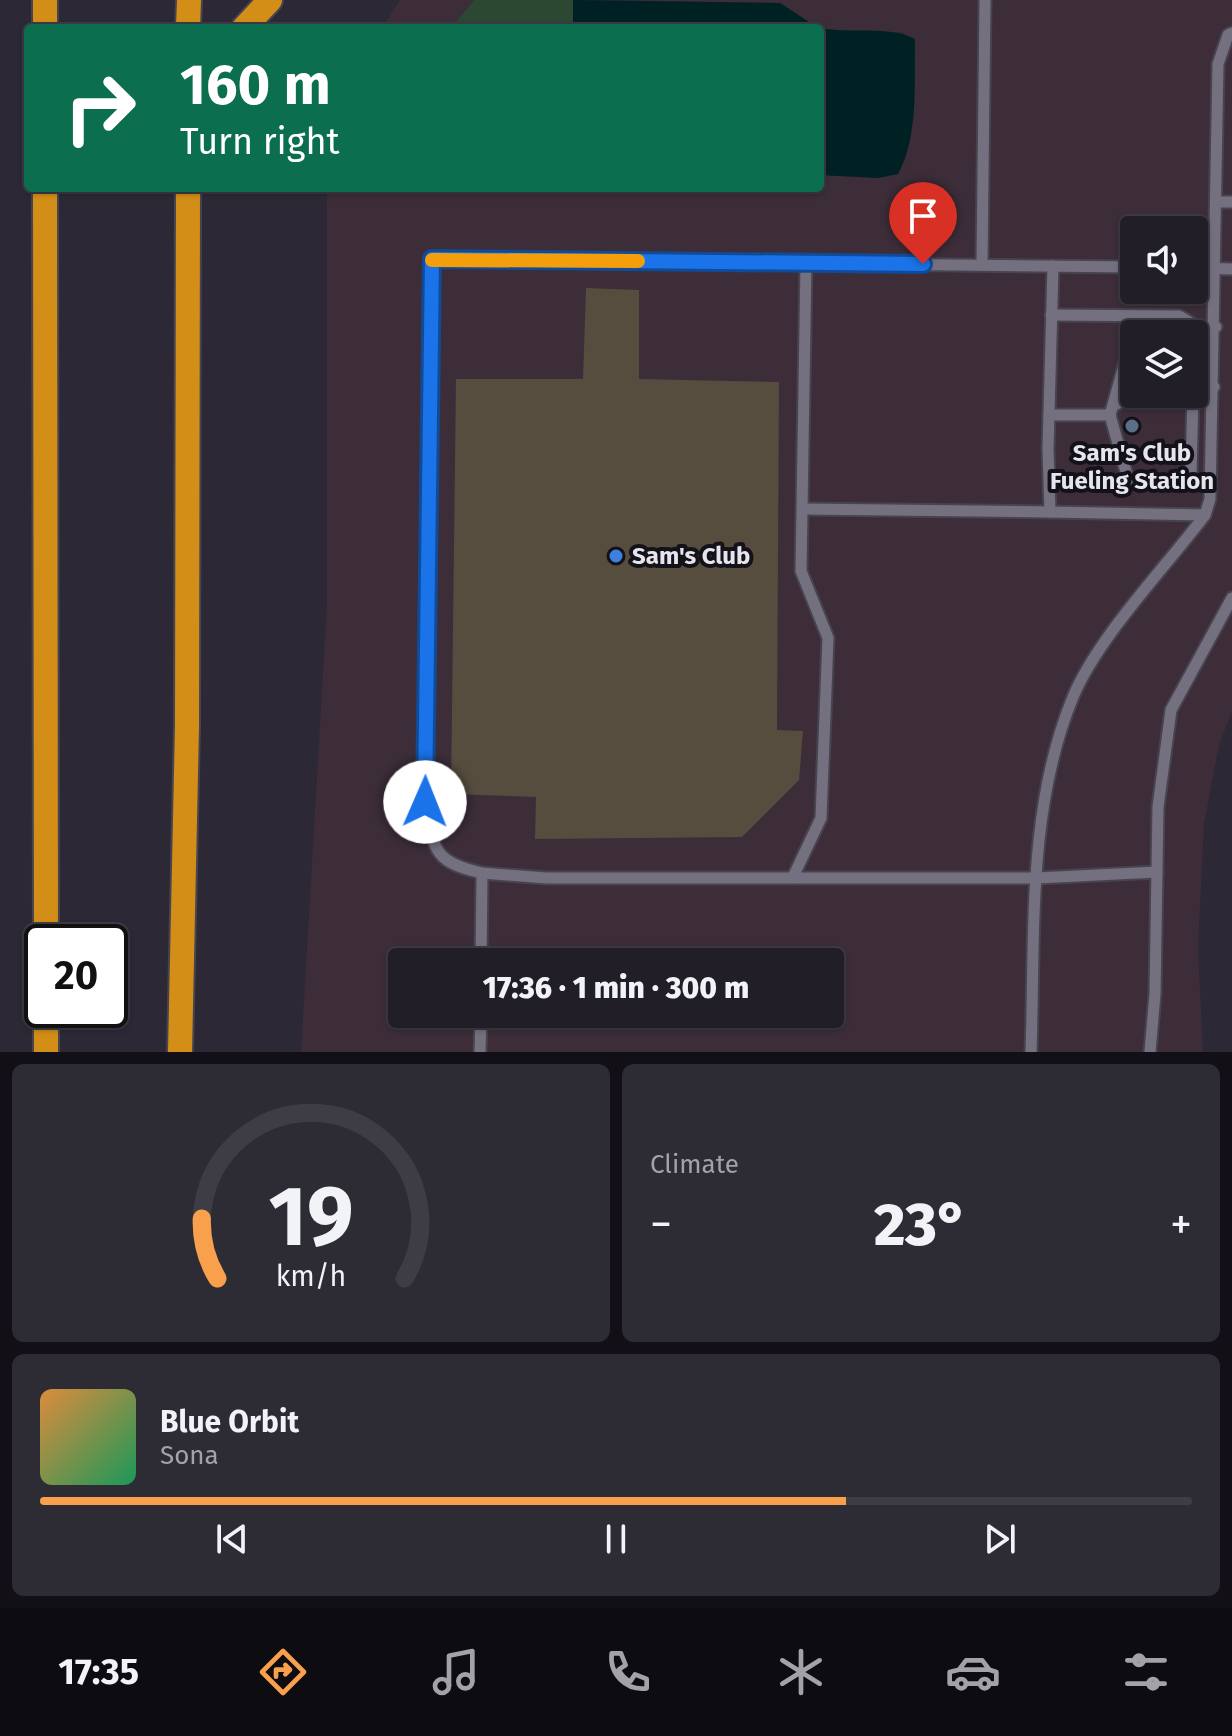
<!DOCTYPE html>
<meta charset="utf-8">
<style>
body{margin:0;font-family:"Fira Sans",sans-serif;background:#2d2b34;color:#f1f3f6;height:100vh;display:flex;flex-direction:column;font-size:30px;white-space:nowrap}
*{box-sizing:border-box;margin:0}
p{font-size:26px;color:#a2a2a8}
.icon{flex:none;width:44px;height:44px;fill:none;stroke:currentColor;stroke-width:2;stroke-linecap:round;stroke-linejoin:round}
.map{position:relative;height:1052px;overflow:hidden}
.details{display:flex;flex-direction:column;gap:12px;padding:12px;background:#121016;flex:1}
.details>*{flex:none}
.banner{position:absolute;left:24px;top:24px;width:800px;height:168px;border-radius:8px;box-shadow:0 2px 6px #0004,0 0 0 2px #3e3c45;background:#0b6e4f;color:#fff;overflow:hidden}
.fabs{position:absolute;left:1120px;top:216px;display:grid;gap:16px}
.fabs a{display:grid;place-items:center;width:88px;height:88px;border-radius:8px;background:#211e28;box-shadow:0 2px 6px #0004,0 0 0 2px #3e3c45;font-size:40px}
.speed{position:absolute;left:24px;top:924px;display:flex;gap:16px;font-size:40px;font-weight:700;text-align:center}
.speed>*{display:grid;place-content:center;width:104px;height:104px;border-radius:50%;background:#211e28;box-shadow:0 2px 6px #0004,0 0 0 2px #3e3c45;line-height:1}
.speed .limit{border:4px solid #111;border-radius:12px;background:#fff;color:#111}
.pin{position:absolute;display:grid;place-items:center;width:68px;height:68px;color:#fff;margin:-82px -34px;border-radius:50% 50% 50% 0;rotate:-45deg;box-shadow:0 0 8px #0007}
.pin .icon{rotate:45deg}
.me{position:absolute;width:88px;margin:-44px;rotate:1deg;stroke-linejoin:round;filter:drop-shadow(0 0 6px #0008)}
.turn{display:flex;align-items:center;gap:28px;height:168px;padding:0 24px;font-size:36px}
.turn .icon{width:104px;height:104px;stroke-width:2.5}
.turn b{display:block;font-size:56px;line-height:68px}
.big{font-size:60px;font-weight:800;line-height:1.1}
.details .card{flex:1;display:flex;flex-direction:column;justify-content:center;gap:12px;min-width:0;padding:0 28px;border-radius:12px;background:#2d2b34}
.details .dial{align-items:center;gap:0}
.dial svg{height:208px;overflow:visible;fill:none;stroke:#3e3c45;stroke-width:7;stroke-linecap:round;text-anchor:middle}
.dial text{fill:#f1f3f6;stroke:none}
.song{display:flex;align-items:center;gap:24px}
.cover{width:96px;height:96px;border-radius:12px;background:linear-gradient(135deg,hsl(30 70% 55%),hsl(150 70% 35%))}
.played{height:8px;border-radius:4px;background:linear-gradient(90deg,#f9a04c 70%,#3e3c45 70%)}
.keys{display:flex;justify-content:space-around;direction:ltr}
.heat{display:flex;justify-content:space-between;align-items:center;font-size:44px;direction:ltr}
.details .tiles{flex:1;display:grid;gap:12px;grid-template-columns:1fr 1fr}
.card:last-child{grid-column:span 2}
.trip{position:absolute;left:388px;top:948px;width:456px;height:80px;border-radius:8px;background:#211e28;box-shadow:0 2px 6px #0004,0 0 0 2px #3e3c45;font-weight:800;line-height:80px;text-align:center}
.tabs{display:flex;height:128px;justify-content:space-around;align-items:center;background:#0d0c10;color:#a2a2a8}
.tabs .icon{width:56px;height:56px}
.tabs .on{color:#f9a04c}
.tabs b{font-size:36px;color:#f1f3f6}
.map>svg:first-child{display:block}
.commercial{fill:#3c2d39;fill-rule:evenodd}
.green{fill:#2c4833}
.water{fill:#002123}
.building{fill:#564d3f}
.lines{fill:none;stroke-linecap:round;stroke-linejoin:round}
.lane-casing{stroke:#474450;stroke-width:15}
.highway-casing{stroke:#474450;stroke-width:28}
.lane{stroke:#747080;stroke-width:11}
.highway{stroke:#d38e17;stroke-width:24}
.route-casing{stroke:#114b97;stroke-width:20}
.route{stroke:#1a73e8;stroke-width:14}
.slow{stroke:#f59e0b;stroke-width:14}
.service-dot{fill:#5c6f8a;stroke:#141219;stroke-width:3}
.shop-dot{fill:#3f7fe0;stroke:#141219;stroke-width:3}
.labels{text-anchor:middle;stroke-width:8;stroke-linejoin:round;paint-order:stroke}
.poi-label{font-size:24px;font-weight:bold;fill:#e6e4ed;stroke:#141219}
</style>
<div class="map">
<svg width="1232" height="1052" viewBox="0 0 1232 1052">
<rect width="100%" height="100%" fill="#2c2836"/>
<!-- commercial -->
<g class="commercial">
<path d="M400,0H474L451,28H382Z"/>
<path d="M602,0H1232V711L1219,745L1204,824L1198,949L1203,1052H301L327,604V188H820V175L878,178L898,174L906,158L913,117L915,40L901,32H843L818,28L780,3ZM1134,230H1194V290H1134ZM1134,334H1194V394H1134ZM402,962H830V1014H402Z"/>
</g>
<!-- green -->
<path class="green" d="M474,0H573V28H451Z"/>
<!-- water -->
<g class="water">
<path d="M573,0L780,3L818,28H573Z"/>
<path d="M820,28C850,34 889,25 915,39C914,83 919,134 898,174L878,178L820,175Z"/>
</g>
<!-- building -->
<path class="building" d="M586,288L639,290V379L779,382L777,730L803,731L799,780L742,837L535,839L536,797L451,794L456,379H583Z"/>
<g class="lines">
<!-- lane casing -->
<g class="lane-casing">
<g id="lane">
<path d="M1217,202H1232"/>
<path d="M982,264L985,0"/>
<path d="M1053,266L1048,449L1050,512L1205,515"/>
<path d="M1194,268L1232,269"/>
<path d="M1051,315L1179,316L1196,326L1216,327"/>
<path d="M1134,355H1127L1110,415L1128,479L1185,481L1191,475L1193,394"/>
<path d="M1194,374L1196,326"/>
<path d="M1194,387H1214"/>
<path d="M1117,404L1128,386"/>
<path d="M1049,415H1110"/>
<path d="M803,509L1050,512"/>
<path d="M482,873L546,878H1037L1157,872"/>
<path d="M793,877L821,818L828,638L801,571L806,263"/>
<path d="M481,962L482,873C432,862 434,849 425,802L432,259L1134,267"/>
<path d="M480,1052L481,1014"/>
<path d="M1031,1052C1035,934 1027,808 1073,697C1098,637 1165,568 1205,515L1210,499L1218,64L1228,35L1232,33"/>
<path d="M1150,1052L1155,994L1158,807L1171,710L1232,598"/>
</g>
</g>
<!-- highway casing -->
<g class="highway-casing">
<g id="highway">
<path d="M45,0V28"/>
<path d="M188,28L189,0"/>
<path d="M244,28L270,0"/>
<path d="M45,188L46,942"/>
<path d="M46,1010V1052"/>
<path d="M180,1052L187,726L188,188"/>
</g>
</g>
<!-- lane -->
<use href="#lane" class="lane"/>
<!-- highway -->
<use href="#highway" class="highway"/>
</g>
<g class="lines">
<!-- route casing -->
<g class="route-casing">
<path id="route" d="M425,802L432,259L923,264"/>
</g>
<!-- route -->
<use href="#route" class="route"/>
<!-- slow -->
<path class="slow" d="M432,260L638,261"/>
</g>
<!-- markers -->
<circle class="service-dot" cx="1132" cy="426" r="8"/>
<circle class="shop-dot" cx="616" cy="556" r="8"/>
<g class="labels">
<!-- poi labels -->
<g class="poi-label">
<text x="1132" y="461">Sam's Club<tspan x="1132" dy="28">Fueling Station</tspan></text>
<text x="632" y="564" text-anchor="start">Sam's Club</text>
</g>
</g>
</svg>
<div class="fabs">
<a><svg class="icon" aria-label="sound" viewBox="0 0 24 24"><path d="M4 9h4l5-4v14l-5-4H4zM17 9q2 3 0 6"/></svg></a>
<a><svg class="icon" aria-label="layers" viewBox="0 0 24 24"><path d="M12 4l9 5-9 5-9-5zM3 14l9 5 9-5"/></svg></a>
</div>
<div class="speed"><div class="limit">20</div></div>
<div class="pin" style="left:923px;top:264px;background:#d93025"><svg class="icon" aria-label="arrive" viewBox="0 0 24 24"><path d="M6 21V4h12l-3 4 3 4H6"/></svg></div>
<svg class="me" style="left:425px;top:802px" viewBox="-20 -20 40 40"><circle r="19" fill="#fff"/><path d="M0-13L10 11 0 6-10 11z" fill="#1a73e8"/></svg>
<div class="trip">17:36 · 1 min · 300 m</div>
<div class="banner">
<div class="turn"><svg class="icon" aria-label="right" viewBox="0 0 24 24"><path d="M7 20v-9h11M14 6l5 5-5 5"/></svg><div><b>160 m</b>Turn right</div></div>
</div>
</div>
<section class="details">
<div class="tiles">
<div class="card dial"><svg viewBox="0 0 100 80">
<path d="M14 69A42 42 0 1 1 86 69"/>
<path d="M14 69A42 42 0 0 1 8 46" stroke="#f9a04c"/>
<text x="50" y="56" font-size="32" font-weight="700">19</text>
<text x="50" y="72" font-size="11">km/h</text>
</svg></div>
<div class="card"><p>Climate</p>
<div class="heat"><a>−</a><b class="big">23°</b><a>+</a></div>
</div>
<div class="card">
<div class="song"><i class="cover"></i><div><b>Blue Orbit</b><p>Sona</p></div></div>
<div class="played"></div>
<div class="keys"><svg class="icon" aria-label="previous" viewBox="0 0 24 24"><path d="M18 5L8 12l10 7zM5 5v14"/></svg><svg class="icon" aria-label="pause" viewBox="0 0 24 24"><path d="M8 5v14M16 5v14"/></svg><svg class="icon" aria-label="next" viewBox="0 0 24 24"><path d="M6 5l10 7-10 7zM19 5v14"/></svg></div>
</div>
</div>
</section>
<nav class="tabs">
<b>17:35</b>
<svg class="icon on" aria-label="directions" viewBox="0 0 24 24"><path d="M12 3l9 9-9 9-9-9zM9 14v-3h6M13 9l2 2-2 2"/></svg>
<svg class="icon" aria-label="music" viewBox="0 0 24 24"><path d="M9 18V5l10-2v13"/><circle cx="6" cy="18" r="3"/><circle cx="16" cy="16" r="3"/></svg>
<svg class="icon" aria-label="phone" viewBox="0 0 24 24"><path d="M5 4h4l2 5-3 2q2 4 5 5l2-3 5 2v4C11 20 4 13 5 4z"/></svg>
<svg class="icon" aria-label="climate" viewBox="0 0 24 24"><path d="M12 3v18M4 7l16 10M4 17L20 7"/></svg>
<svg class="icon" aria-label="car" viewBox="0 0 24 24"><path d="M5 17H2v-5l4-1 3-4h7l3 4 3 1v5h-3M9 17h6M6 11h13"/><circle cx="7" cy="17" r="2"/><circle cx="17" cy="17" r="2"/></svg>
<svg class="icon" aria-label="filters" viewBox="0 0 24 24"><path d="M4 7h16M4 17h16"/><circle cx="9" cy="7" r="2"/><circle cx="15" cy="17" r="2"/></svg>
</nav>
